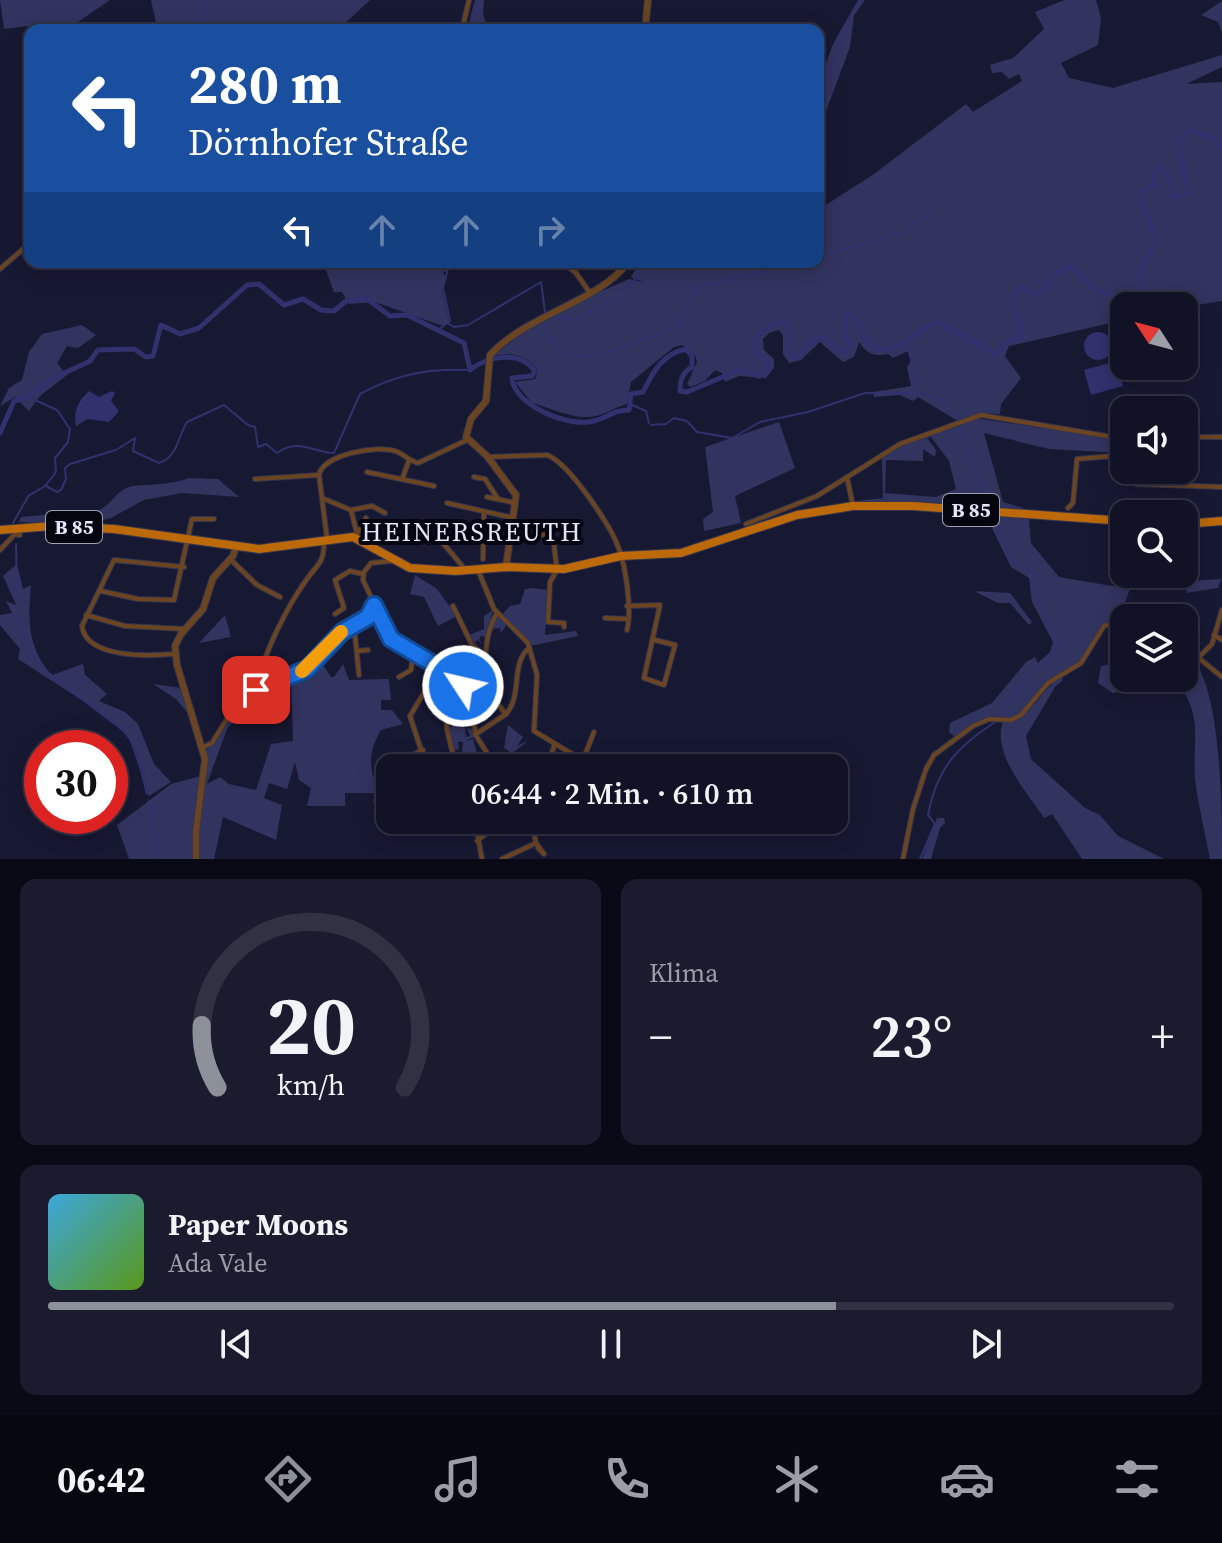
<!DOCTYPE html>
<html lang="de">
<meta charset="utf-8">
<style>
body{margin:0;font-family:"Source Serif 4",serif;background:#1a1b2e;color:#f1f3f6;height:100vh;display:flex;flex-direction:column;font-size:30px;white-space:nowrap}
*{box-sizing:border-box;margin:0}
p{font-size:26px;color:#9c9ea7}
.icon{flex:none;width:44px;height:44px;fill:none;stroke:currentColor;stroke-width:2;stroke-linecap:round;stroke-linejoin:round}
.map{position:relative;height:859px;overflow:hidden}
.panel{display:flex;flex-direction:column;gap:20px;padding:20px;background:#090a15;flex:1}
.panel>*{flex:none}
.top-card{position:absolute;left:24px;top:24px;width:800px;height:244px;border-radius:16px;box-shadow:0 4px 20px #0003,0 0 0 2px #303243;background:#1a4fa0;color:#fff;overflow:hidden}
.needle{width:52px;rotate:306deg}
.buttons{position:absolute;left:1110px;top:292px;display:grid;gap:16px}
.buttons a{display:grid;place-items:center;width:88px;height:88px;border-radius:16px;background:#111226;box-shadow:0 4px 20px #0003,0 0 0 2px #303243;font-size:40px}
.speed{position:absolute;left:24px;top:730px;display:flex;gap:16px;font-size:40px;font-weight:700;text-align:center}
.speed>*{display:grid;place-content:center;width:104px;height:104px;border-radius:50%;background:#111226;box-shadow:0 4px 20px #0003,0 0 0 2px #303243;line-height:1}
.speed .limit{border:12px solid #d22;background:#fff;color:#111}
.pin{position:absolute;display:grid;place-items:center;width:68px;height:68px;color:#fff;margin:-34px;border-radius:16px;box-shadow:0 4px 12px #0006}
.me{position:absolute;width:88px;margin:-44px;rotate:305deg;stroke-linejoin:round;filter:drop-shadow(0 0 6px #0008)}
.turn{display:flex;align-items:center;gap:28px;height:168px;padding:0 32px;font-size:36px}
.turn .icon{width:104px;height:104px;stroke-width:2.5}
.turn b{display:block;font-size:56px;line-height:68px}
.lanes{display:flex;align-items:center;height:76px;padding:0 32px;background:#0003;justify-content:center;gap:40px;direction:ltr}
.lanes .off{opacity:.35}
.big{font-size:60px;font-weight:600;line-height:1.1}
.panel .widget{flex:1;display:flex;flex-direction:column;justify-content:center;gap:12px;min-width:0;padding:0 28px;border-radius:16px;background:#1a1b2e}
.panel .dial{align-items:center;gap:0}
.dial svg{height:208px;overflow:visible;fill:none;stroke:#303243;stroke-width:7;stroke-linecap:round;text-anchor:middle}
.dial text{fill:#f1f3f6;stroke:none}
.song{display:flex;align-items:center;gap:24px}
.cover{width:96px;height:96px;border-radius:12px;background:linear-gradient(135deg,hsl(200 70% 55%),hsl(90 70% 35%))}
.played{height:8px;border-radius:4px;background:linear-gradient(90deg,#8c9099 70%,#303243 70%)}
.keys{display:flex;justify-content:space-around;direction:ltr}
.heat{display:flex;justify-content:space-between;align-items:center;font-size:44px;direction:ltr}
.panel .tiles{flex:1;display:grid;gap:20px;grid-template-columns:1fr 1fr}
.widget:last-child{grid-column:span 2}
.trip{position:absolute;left:376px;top:754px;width:472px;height:80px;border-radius:16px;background:#111226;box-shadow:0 4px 20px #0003,0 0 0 2px #303243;font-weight:600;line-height:80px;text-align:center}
.menu{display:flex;height:128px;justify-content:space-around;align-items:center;background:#07070f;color:#9c9ea7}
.menu .icon{width:56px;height:56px}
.menu .selected{color:#8c9099}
.menu b{font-size:36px;color:#f1f3f6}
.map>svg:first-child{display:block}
.green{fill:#323460;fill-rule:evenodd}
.water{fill:#31316e}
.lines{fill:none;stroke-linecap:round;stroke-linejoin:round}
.stream{stroke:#31316e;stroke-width:2}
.river{stroke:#31316e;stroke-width:5}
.minor-casing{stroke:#34354e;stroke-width:6}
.tertiary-casing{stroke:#34354e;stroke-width:8}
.primary-casing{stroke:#34354e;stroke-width:10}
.minor{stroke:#6b4421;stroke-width:4}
.tertiary{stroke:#6b4421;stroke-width:6}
.primary{stroke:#bb6909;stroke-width:8}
.route-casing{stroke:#114b97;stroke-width:20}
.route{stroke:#1a73e8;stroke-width:14}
.slow{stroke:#f59e0b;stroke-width:14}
.labels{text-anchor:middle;stroke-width:8;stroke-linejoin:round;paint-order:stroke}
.shield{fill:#050510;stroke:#a0a2b2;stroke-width:2}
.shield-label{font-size:20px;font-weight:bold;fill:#e3e6f8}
.quarter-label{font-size:26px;letter-spacing:2px;fill:#e3e6f8;stroke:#050510}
</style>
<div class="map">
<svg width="1222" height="859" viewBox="0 0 1222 859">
<rect width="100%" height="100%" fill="#171832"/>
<!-- green -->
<g class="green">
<path d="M0,0H110L66,30H60L59,22L4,29Z"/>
<path d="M151,0H370L338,30H202L156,23Z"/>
<path d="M475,0H484L483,14L488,30H467Z"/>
<path d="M858,0H865L854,15L850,47L819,130L822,150L819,158L827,162L818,173V87L833,44Z"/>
<path d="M1064,0H1096L1101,18L1098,45L1061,63L1069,78L1113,88L1222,55V67L1186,84L1222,82V301L1184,307L1124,306V320L1009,346L1005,356L1021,378L1001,404L1000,414L980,413L958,421L918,397L913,401L900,395L874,397L873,392L911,386L907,367L912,359L908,351L893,358L888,354C872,357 867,353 859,342L854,357L843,362L820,342L801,360L789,363L783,354V336L779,330L769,333L763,339L764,350L774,359V368L766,378L739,376L725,382L722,373L715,370L705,381L690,387L687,384L697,362L695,355L682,345L674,347L631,382L627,404C616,407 608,413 596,416C576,421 551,408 532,403L515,382L535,379L538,371C529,355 509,351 492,357L541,318L629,279L643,282L631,277L640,262H818V210L874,174L966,104L973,112L1022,81L1019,74L1009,79L1002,72L992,73L990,65L1013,58L1044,29L1035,12Z"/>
<path d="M1222,1V33L1218,22L1201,15Z"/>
<path d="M323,262H448L447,271L443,272L447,278L442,289L449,322L443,326L375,302L349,304L342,292H334Z"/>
<path d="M82,325L96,335L78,348L67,346L57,363L67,375L40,396L29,411L15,397L0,406L9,388L22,380L29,352L42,334Z"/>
<path d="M974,418L1124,440V453L1049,449L984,433L1003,502L1023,508V511L856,501L883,498L882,457L898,447ZM931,437L949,461L956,489L936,497L885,493L886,460L923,461V449L935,457L936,450L927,438Z"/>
<path d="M779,422L795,468L735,496L741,523L704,531L703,519L713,512L705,447Z"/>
<path d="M189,478L218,479L239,497L182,493L144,500L111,518L84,525L19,522L21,517L99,510C113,504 116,489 133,486C151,484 171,485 189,478Z"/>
<path d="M969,512L1022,515V519H1029L1031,543L1059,577L1130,589L1119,618L1111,619L1080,662L1047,682L1020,714L1011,718L990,716L955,737L949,732L950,723L992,703L1026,662L1035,657L1038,663L1050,652L1053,642L1032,602L1029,578L1011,567L989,522L969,515Z"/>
<path d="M17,564L23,589L31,585C28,619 27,648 52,675L83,664L85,675L107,694L99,701L125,712L138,724L154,764L171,782L149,796L128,735L94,708L18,659L20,649L0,625V615L12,613L6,601L16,605L19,611L3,576Z"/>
<path d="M415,575L436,588L457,616L438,626L424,597L410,594Z"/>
<path d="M1221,579L1218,588L1186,593L1189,581Z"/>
<path d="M532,588L548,590L545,635L576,631L578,636L530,646L501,618L507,624L501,633L500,628L492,629L497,615L500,617L510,606L520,604L525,589Z"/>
<path d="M974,591L1010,593L1032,622L1029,625L1010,603H998Z"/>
<path d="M493,610L486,637L481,636L479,639L483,646L478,640L475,642L480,648L483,646L480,650L469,635L484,629V616Z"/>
<path d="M225,615L231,637L199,643Z"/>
<path d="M1184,652C1222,670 1222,811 1222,859H1210C1205,832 1198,805 1195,778C1192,739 1204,718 1178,683L1154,682L1113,693L1098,683L1101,666L1124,661L1120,675L1129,682L1137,678H1183L1188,692L1195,686L1196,666Z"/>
<path d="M319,659L331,677H334L343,664L349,680L389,679L391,700H381V710H392L403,724L381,730C367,753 369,770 380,793H345V806H307L311,788L299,780L295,762L287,789L269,783L264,798L282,805L276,840L223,817L214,859H198L205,752L230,716L257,692L227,729L207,784L220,777L229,784L256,790L271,744L293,741L291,680Z"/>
<path d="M1062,676L1063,680L1055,687L1026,736L1031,759L1085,808L1100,815L1118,836L1164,859H1082L1052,814L1044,818C1029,794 991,754 1003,722C1032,721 1040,689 1062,676Z"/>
<path d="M153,684L182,688L193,720L176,699Z"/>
<path d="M457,686L460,700L468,701L469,709L466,705L462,710L467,712L465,716L470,715L472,727L467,718L462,719L460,727L465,728L466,737L470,736L467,728L473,729L474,737L465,741L473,739L481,768H470L473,763L466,758L467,768H458V759L455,760L454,755L461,758L463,742H458L459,749L453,751L448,729L456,723L455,717L447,715L448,708L450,713L459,714L458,706L449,705L456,702L449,700Z"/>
<path d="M508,725L523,737L517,746L529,740L505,759L510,752L504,748Z"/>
<path d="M201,776L194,859H129L117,825L171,784Z"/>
<path d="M937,818H944L945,823L940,828L931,859H922Z"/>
</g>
<!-- water -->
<g class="water">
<circle cx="1098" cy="346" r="14"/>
<path d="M1117,361L1123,386L1091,395L1084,370Z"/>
<path d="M1135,366H1173L1174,370L1138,379Z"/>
<path d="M89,391L99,397L112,391L115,393L111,401L119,411L109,422L88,419L76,426C73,409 79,401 89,391Z"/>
<path d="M1184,655L1196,666L1195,686L1188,692L1183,678Z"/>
</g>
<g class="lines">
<!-- stream -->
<g class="stream">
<path d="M198,30L205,0"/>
<path d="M478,30L474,19L480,0"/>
<path d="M818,108L844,29L862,0"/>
<path d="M818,257L905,232L935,210"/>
<path d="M1143,302L1170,305L1193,303"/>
<path d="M550,317L576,320L622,294L649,262"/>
<path d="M544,322L543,330C547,336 552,346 559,350C583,368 650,337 676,328L697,288L802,262"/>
<path d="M449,324L454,327L468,325L541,282L545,312"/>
<path d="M438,330L450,321L443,287L450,262"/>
<path d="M904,341C914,357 911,372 914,391"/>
<path d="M28,397L57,410L70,429L68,442L55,458L56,472L46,485"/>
<path d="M632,405L646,411L649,423"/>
<path d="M651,425L666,424L674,418L687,421L697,432L732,438L760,422L808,412L865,393H922L944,401L959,416L975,473L989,499"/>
<path d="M46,486L57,492L61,490L66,479L65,468L70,464L116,450L135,438L133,451L159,463C178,457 178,436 187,422L224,405L248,425L255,427L258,447L266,444L277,453C299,438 311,452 334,453L360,394C397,374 429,368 470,370"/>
<path d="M30,495L45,486"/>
<path d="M993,519L1012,559L1027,568L1040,598"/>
<path d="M13,523L29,495"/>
<path d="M16,544L17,601"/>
<path d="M18,612C26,669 60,680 103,715C110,721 121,727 127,735C138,748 142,777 147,794"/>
<path d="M998,717L1030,672L1049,660L1058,644L1039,601"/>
<path d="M149,801L157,859"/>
<path d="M920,859L935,824L928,815C937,768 956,748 995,722"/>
</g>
<!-- river -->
<path class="river" d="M0,433L14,401L28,397L52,379L90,361L98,350L134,349L146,357L153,356L161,325L180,334L199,328L247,285L259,284L284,305L303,299L321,310L334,311L346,301L366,298L390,316L407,315L464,343L470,370C488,356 520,350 535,371L532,376L512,378C514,406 570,428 594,421C609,417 613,410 629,410L631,394L643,392C653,372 662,354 686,349L692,356V367C682,373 680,380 680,391L687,392L739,370L759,376L769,369L768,362L756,354L755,337L775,323H785L790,329L787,351L792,357L797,358L813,340L822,337L837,350L845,351L851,346L844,332L845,318L849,313C859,318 859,331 866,340C888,367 915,329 937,322L996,354L1008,341L1021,337C1024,317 1003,308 1019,287L1036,294L1046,290C1050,276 1057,270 1072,267L1096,291L1143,302L1145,293L1139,273L1157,240L1140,200L1141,191L1154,185L1155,171L1159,166L1169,177L1173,198L1189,194L1178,144L1189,129L1215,139L1222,150"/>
<!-- minor casing -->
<g class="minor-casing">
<g id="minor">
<path d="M462,30L469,0"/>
<path d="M562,262L576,273L590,293"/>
<path d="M0,269L30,243"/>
<path d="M1184,437H1222"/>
<path d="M488,457L547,455C569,463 611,526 619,549C626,568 632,610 627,630"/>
<path d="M367,472L434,486"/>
<path d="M403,477L409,460"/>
<path d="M474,477L485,479L498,499"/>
<path d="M847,477L853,506"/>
<path d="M255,479L319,475"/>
<path d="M1136,484L1222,487"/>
<path d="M487,497L516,503"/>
<path d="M322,498L351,510L372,506L385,513"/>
<path d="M447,503L514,518"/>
<path d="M1068,508L1073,503L1077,459L1124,455"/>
<path d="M351,510L358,538"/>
<path d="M746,524L817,496L900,444L981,415L1124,439"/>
<path d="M552,529L557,570L550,582L548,622L564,623V627"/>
<path d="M359,531L366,518"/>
<path d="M540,535H553"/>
<path d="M327,538L319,475C323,454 378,445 395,451C404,454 409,461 418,463L467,440"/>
<path d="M442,542L464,568"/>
<path d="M0,550L15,534L20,535"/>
<path d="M230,559L257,585L280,597"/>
<path d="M483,559L484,512"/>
<path d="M392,561L371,563L364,572L363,580L389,635L399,646L435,665L444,681L447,729L456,768"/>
<path d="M478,570L494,609L528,643L537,675L534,731L577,757L581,768"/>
<path d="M101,591L138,599L174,600L192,519H214"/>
<path d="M453,606L472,645L486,656"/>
<path d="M627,606L660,605L644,678L664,685L675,645L655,640"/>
<path d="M335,614L344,608L335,580L350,571L363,574"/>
<path d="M86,615L125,626L185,629"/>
<path d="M605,618L628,619"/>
<path d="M354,626L359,675"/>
<path d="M1214,635L1222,640"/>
<path d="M1184,646L1222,677"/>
<path d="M357,651L368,650"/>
<path d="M174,654C150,656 86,659 82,626L114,560L184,567"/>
<path d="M1200,656L1212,644L1222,610"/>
<path d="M399,677L411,670L413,654"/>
<path d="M446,682L466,689L476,734L506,714C482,689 480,642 497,613"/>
<path d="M259,688C259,659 290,602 307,579C319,562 324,564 324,540"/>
<path d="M506,714C523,695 510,664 529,648"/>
<path d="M475,734L487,753"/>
<path d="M203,747L212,743L230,714L256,690L307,669L339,634L364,620L374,607"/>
<path d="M581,765L594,732"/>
<path d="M403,768L408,757L423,750"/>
<path d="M427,768L410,716L438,669"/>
<path d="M546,768L555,744"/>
<path d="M376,801L390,799"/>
<path d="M475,820L482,859"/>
<path d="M552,820L570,832"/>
<path d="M456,826L475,825"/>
<path d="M477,841L501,822"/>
<path d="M536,843L544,854L538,848"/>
<path d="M502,859L536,843L534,834L543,820"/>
<path d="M903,859L913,809L926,769L934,755L973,726L989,719L1011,720L1021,715L1048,683L1081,663L1104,626L1124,619"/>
</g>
</g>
<!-- tertiary casing -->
<g class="tertiary-casing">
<g id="tertiary">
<path d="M645,30L648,0"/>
<path d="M506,567L516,495L487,456L466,437L471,419L486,401L490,355C526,315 601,301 628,262"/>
<path d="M196,859V832L205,759L177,665L175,646L181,634L203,609L213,578L233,556L236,547"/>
</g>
</g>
<!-- primary casing -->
<g class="primary-casing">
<g id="primary">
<path d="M1184,524L1222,521"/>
<path d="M0,530L52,526L114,529L259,549L353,537L410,568L456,571L506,567L564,569L621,556L681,553L797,515L853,506H913L1124,521"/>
</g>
</g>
<!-- minor -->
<use href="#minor" class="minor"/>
<!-- tertiary -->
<use href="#tertiary" class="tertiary"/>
<!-- primary -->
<use href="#primary" class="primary"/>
</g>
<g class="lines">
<!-- route casing -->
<g class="route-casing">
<path id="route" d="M256,690L307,669L342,632L368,617L374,605L391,639L435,665L445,681L463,686"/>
</g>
<!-- route -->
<use href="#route" class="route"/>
<!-- slow -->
<path class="slow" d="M302,671L341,632"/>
</g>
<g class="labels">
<!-- shield labels -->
<g class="shield">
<rect x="943" y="494" width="56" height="32" rx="6"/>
<rect x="46" y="511" width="56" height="32" rx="6"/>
</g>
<g class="shield-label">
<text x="971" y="517">B 85</text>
<text x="74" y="534">B 85</text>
</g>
<!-- quarter labels -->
<g class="quarter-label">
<text x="472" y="541">HEINERSREUTH</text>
</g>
</g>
</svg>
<div class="buttons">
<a><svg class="needle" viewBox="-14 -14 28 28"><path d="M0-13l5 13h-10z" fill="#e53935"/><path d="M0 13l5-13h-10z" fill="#9c9ea7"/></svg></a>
<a><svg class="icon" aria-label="sound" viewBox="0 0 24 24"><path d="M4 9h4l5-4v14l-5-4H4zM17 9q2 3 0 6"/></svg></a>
<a><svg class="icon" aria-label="search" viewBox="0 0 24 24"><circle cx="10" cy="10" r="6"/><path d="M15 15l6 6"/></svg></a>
<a><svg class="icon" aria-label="layers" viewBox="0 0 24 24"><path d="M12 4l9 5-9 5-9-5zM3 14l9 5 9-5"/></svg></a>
</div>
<div class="speed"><div class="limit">30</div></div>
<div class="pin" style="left:256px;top:690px;background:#d93025"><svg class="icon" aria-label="arrive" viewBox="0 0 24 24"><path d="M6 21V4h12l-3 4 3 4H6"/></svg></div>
<svg class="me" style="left:463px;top:686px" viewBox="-20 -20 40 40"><circle r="17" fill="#1a73e8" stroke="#fff" stroke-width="3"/><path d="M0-11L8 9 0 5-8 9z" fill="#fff"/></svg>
<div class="trip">06:44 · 2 Min. · 610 m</div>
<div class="top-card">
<div class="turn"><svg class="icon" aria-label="left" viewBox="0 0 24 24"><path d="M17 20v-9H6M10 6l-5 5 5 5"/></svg><div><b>280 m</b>Dörnhofer Straße</div></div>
<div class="lanes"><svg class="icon" aria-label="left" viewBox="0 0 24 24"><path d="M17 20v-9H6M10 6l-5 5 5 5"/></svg><svg class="icon off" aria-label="ahead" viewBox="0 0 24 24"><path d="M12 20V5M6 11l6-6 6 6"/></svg><svg class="icon off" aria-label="ahead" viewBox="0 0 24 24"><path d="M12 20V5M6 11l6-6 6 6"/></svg><svg class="icon off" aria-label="right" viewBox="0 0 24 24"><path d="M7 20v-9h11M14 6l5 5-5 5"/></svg></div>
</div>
</div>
<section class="panel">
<div class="tiles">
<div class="widget dial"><svg viewBox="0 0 100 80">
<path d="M14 69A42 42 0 1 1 86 69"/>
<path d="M14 69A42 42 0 0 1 8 45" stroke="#8c9099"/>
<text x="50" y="56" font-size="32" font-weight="700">20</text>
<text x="50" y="72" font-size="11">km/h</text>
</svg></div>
<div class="widget"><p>Klima</p>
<div class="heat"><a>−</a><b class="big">23°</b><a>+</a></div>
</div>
<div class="widget">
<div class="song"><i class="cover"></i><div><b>Paper Moons</b><p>Ada Vale</p></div></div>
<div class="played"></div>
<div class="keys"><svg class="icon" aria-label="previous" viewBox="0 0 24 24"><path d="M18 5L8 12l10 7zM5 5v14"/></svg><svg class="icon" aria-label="pause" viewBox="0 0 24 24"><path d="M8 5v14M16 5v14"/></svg><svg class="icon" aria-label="next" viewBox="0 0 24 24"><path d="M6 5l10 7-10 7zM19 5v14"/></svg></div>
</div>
</div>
</section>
<nav class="menu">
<b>06:42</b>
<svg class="icon selected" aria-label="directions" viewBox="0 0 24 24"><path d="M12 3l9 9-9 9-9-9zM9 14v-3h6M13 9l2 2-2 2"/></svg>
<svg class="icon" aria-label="music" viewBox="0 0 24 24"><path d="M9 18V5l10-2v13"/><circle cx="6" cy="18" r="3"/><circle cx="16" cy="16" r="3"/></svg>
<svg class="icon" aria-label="phone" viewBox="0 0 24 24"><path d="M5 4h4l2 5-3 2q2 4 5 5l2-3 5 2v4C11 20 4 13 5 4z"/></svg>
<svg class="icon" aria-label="climate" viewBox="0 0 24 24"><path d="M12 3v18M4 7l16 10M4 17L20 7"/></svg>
<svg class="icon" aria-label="car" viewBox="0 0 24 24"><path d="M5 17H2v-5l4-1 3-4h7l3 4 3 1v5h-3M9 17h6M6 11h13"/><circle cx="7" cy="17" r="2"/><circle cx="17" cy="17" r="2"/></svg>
<svg class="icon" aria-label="filters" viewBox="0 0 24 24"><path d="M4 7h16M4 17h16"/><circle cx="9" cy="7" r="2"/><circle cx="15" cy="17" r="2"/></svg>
</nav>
